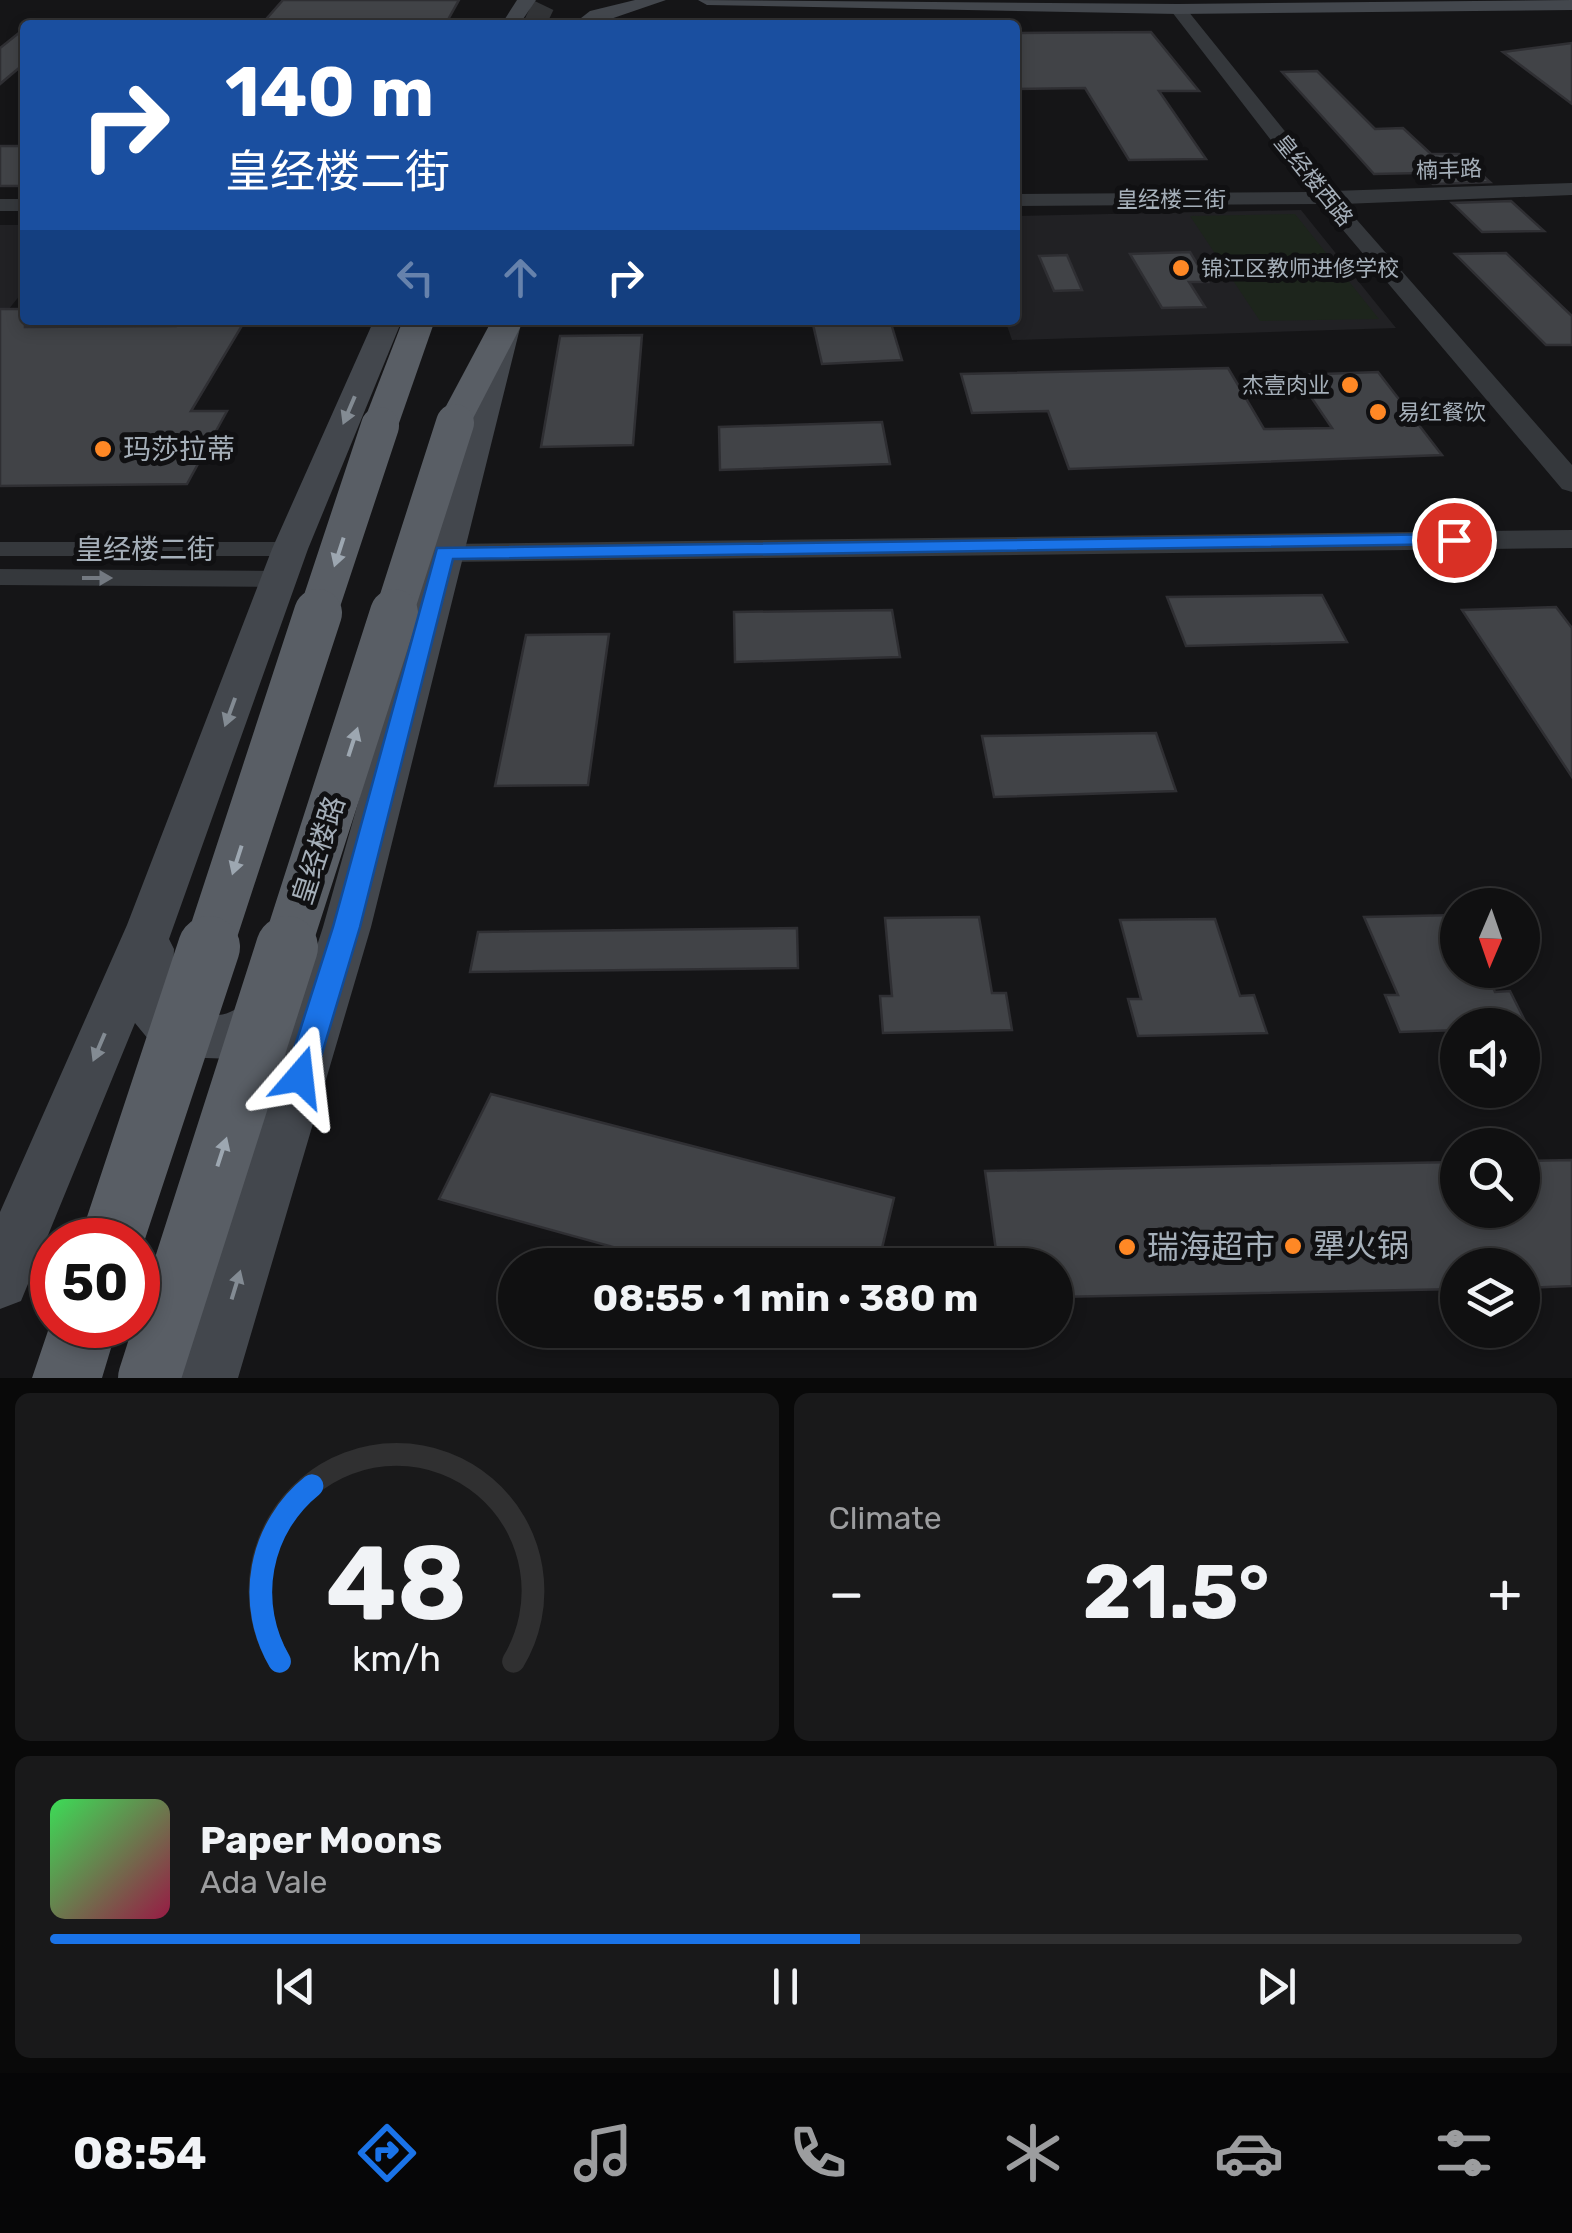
<!DOCTYPE html>
<meta charset="utf-8">
<style>
body{margin:0;font-family:Rubik,"Noto Sans SC",sans-serif;background:#19191a;color:#f1f3f6;height:100vh;display:flex;flex-direction:column;font-size:38px;white-space:nowrap}
*{box-sizing:border-box;margin:0}
p{font-size:32px;color:#9c9d9f}
.icon{flex:none;width:55px;height:55px;fill:none;stroke:currentColor;stroke-width:2;stroke-linecap:round;stroke-linejoin:round}
.map{position:relative;height:1378px;overflow:hidden}
.panel{display:flex;flex-direction:column;gap:15px;padding:15px;background:#090909;flex:1}
.panel>*{flex:none}
.banner{position:absolute;left:20px;top:20px;width:1000px;height:305px;border-radius:10px;box-shadow:0 5px 15px #0003,0 0 0 2px #303031;background:#1a4fa0;color:#fff;overflow:hidden}
.needle{width:65px;rotate:182deg}
.tools{position:absolute;left:1440px;top:888px;display:grid;gap:20px}
.tools a{display:grid;place-items:center;width:100px;height:100px;border-radius:50%;background:#101011;box-shadow:0 5px 15px #0003,0 0 0 2px #303031;font-size:50px}
.speed{position:absolute;left:30px;top:1218px;display:flex;gap:20px;font-size:50px;font-weight:700;text-align:center}
.speed>*{display:grid;place-content:center;width:130px;height:130px;border-radius:50%;background:#101011;box-shadow:0 5px 15px #0003,0 0 0 2px #303031;line-height:1}
.speed .limit{border:15px solid #d22;background:#fff;color:#111}
.pin{position:absolute;display:grid;place-items:center;width:85px;height:85px;color:#fff;margin:-42px;border:5px solid #fff;border-radius:50%;box-shadow:0 2px 10px #0007}
.me{position:absolute;width:110px;margin:-55px;rotate:17deg;stroke-linejoin:round;filter:drop-shadow(0 0 8px #0008)}
.turn{display:flex;align-items:center;gap:35px;height:210px;padding:0 40px;font-size:45px}
.turn .icon{width:130px;height:130px;stroke-width:2.5}
.turn b{display:block;font-size:70px;line-height:85px}
.lanes{display:flex;align-items:center;height:95px;padding:0 40px;background:#0003;justify-content:center;gap:50px;direction:ltr}
.lanes .off{opacity:.35}
.big{font-size:75px;font-weight:700;line-height:1.1}
.panel .tile{flex:1;display:flex;flex-direction:column;justify-content:center;gap:15px;min-width:0;padding:0 35px;border-radius:15px;background:#19191a}
.panel .dial{align-items:center;gap:0}
.dial svg{height:260px;overflow:visible;fill:none;stroke:#303031;stroke-width:7;stroke-linecap:round;text-anchor:middle}
.dial text{fill:#f1f3f6;stroke:none}
.song{display:flex;align-items:center;gap:30px}
.cover{width:120px;height:120px;border-radius:15px;background:linear-gradient(135deg,hsl(130 70% 55%),hsl(340 70% 35%))}
.played{height:10px;border-radius:5px;background:linear-gradient(90deg,#1a73e8 55%,#303031 55%)}
.keys{display:flex;justify-content:space-around;direction:ltr}
.heat{display:flex;justify-content:space-between;align-items:center;font-size:55px;direction:ltr}
.panel .tiles{flex:1;display:grid;gap:15px;grid-template-columns:1fr 1fr}
.tile:last-child{grid-column:span 2}
.trip{position:absolute;left:498px;top:1248px;width:575px;height:100px;border-radius:50px;background:#101011;box-shadow:0 5px 15px #0003,0 0 0 2px #303031;font-weight:700;line-height:100px;text-align:center}
.dock{display:flex;height:160px;justify-content:space-around;align-items:center;background:#060607;color:#9c9d9f}
.dock .icon{width:70px;height:70px}
.dock .current{color:#1a73e8}
.dock b{font-size:45px;color:#f1f3f6}
.map>svg:first-child{display:block}
.built{fill:#212124}
.green{fill:#1d251c}
.building{fill:#414347;stroke:#2f2f33;stroke-width:2.5}
.lines{fill:none;stroke-linecap:round;stroke-linejoin:round}
.trunk-tunnel{stroke:#323437;stroke-width:22;stroke-dasharray:22 11;stroke-linecap:butt}
.minor{fill:#35383c;fill-rule:evenodd}
.tertiary{fill:#35383c;fill-rule:evenodd}
.secondary{fill:#43474d;fill-rule:evenodd}
.trunk{fill:#595e65;fill-rule:evenodd}
.trunk-bridge-far2{stroke:#595e65;stroke-width:38}
.trunk-bridge-far1{stroke:#595e65;stroke-width:48}
.trunk-bridge{stroke:#595e65;stroke-width:62}
.oneway{fill:#838b93}
.oneway2{fill:#9da7b1}
.oneway3{fill:#737981}
.route{fill:#1a73e8;stroke:#114b97;stroke-width:2.5}
.poi-dot{fill:#ff8825;stroke:#101012;stroke-width:4}
.labels{text-anchor:middle;stroke-width:10;stroke-linejoin:round;paint-order:stroke}
.far-street-label{font-size:22px;fill:#a5afb9;stroke:#101012}
.far-poi-label{font-size:22px;fill:#a5afb9;stroke:#101012;text-anchor:start}
.poi-label{font-size:28px;fill:#a5afb9;stroke:#101012;text-anchor:start}
.street-label{font-size:28px;fill:#a5afb9;stroke:#101012}
.near-poi-label{font-size:32px;fill:#a5afb9;stroke:#101012;text-anchor:start}
</style>
<div class="map">
<svg width="1572" height="1378" viewBox="0 0 1572 1378">
<rect width="100%" height="100%" fill="#151517"/>
<!-- built -->
<g class="built">
<path d="M1301,210L1396,328L1012,340L1005,320H1015V216Z"/>
<path d="M0,225H25V289L0,320Z"/>
</g>
<!-- green -->
<path class="green" d="M1295,214L1379,319L1260,321L1190,216Z"/>
<!-- building -->
<g class="building">
<path d="M283,0H459L445,25H261Z"/>
<path d="M25,28V63L0,84V48Z"/>
<path d="M1151,32L1199,91H1159L1206,159L1129,160L1085,88L1015,89V33Z"/>
<path d="M1572,43V104L1503,52Z"/>
<path d="M1317,71L1375,129L1403,128L1431,154H1459L1490,182L1433,184L1421,173L1374,174L1282,72Z"/>
<rect x="0" y="146" width="25" height="40"/>
<path d="M1511,201L1544,231L1482,232L1452,203Z"/>
<path d="M1190,252L1208,282H1189L1205,307L1162,308L1130,254Z"/>
<path d="M1506,253L1572,316V345H1546L1455,254Z"/>
<path d="M1067,255L1082,290L1054,291L1039,256Z"/>
<path d="M0,309H25V327L176,326L180,320H230L227,325L243,324L191,411H227L187,484L0,486Z"/>
<path d="M812,320H890L902,360L822,364Z"/>
<path d="M642,335L633,445L541,447L560,336Z"/>
<path d="M1228,368L1264,429L1332,428L1296,375L1378,372L1442,455L1069,469L1048,411L972,413L961,374Z"/>
<path d="M882,422L890,464L720,470L719,427Z"/>
<path d="M1322,595L1347,642L1186,646L1167,597Z"/>
<path d="M1556,607L1572,628V777L1462,610Z"/>
<path d="M892,610L900,657L735,662L734,612Z"/>
<path d="M609,634L588,785L495,786L526,635Z"/>
<path d="M1156,733L1176,791L994,797L982,736Z"/>
<path d="M1458,915V970H1485L1495,992L1510,991L1527,1025H1458V1030L1400,1032L1385,995H1398L1364,917Z"/>
<path d="M979,917L992,993H1006L1012,1030L883,1033L880,996H892L885,918Z"/>
<path d="M1215,919L1240,996L1254,995L1267,1033L1138,1036L1128,999H1141L1120,920Z"/>
<path d="M797,928L798,968L470,972L478,932Z"/>
<path d="M491,1094L894,1198L878,1265H678L439,1199Z"/>
<path d="M1572,1160V1286L1522,1288V1265H1458V1289L1055,1297V1265H998L985,1171L1458,1162V1210H1522V1161Z"/>
</g>
<g class="lines">
<!-- trunk-tunnel -->
<path class="trunk-tunnel" d="M534,25L546,0"/>
<!-- minor -->
<g class="minor">
<path d="M0,542H290L302,549L290,556H0Z"/>
<path d="M0,569L279,571L292,579L279,587L0,585Z"/>
</g>
<!-- tertiary -->
<g class="tertiary">
<path d="M1178,4L1184,6L1333,191L1572,183V195L1343,204L1572,465V492L1562,489L1321,204L1015,206V194L1311,192L1172,12L1170,9Z"/>
<rect x="0" y="199" width="25" height="12"/>
<path d="M1572,530V548L444,562L433,560L428,553L433,546L444,544Z"/>
</g>
<!-- secondary -->
<g class="secondary">
<path d="M517,0H536L519,25H501Z"/>
<path d="M635,0H666L593,25L576,22L590,11Z"/>
<path d="M698,0L1178,4L1572,0V10L1178,14L707,5Z"/>
<path d="M374,320H402L308,549L169,939L174,949L172,995L189,1013C201,1014 219,1018 230,1012C257,1000 259,985 291,996L297,1008L323,927L494,320H522L371,927L238,1378H176L291,1026L253,1053L235,1059L176,1057L158,1051L135,1023L21,1301L0,1309V1212L127,925L272,549Z"/>
</g>
<!-- trunk -->
<g class="trunk">
<path d="M403,320H435L398,426L392,433L380,437L368,433L362,426Z"/>
<path d="M492,320H524L467,430L455,434L443,430L437,423Z"/>
<path d="M52,1319V1325H118L102,1378H32Z"/>
</g>
<!-- trunk-bridge-far2 -->
<g class="trunk-bridge-far2">
<path d="M317,616L380,426"/>
<path d="M393,616L455,423"/>
</g>
<!-- trunk-bridge-far1 -->
<g class="trunk-bridge-far1">
<path d="M208,949L318,613"/>
<path d="M286,949L394,613"/>
</g>
<!-- trunk-bridge -->
<g class="trunk-bridge">
<path d="M112,1240L209,947"/>
<path d="M149,1378L287,947"/>
</g>
</g>
<!-- one-way arrows -->
<defs><path id="oneway-solid" d="M-6-.8H1V-3.2L6.5 0L1 3.2V.8H-6Z" transform="scale(2.5)"/></defs>
<g class="oneway">
<use href="#oneway-solid" transform="translate(349 410) rotate(113)"/>
<use href="#oneway-solid" transform="translate(230 712) rotate(110)"/>
<use href="#oneway-solid" transform="translate(99 1047) rotate(113)"/>
<use href="#oneway-solid" transform="translate(236 1285) rotate(-73)"/>
</g>
<g class="oneway2">
<use href="#oneway-solid" transform="translate(339 552) rotate(108)"/>
<use href="#oneway-solid" transform="translate(353 742) rotate(-72)"/>
<use href="#oneway-solid" transform="translate(237 860) rotate(108)"/>
<use href="#oneway-solid" transform="translate(222 1152) rotate(-72)"/>
</g>
<use class="oneway3" href="#oneway-solid" transform="translate(97 578)"/>
<!-- route -->
<path class="route" d="M1454,534L1461,536V544L453,559L360,927L315,1077L311,1087L300,1090L290,1087L285,1077L333,927L437,548Z"/>
<!-- markers -->
<g class="poi-dot">
<circle cx="1181" cy="268" r="10"/>
<circle cx="1350" cy="385" r="10"/>
<circle cx="1378" cy="412" r="10"/>
<circle cx="103" cy="449" r="10"/>
<circle cx="1293" cy="1246" r="10"/>
<circle cx="1127" cy="1247" r="10"/>
</g>
<g class="labels">
<!-- far-street labels -->
<g class="far-street-label">
<text transform="translate(1449 169) rotate(-2)" y="8">楠丰路</text>
<text transform="translate(1314 180) rotate(51)" y="8">皇经楼西路</text>
<text x="1171" y="207">皇经楼三街</text>
</g>
<!-- far-poi labels -->
<g class="far-poi-label">
<text x="1201" y="276">锦江区教师进修学校</text>
<text x="1330" y="393" text-anchor="end">杰壹肉业</text>
<text x="1398" y="420">易红餐饮</text>
</g>
<!-- poi labels -->
<g class="poi-label">
<text x="123" y="459">玛莎拉蒂</text>
</g>
<!-- street labels -->
<g class="street-label">
<text x="145" y="559">皇经楼二街</text>
<text transform="translate(318 850) rotate(-72)" y="10">皇经楼路</text>
</g>
<!-- near-poi labels -->
<g class="near-poi-label">
<text x="1313" y="1257">犟火锅</text>
<text x="1147" y="1258">瑞海超市</text>
</g>
</g>
</svg>
<div class="tools">
<a><svg class="needle" viewBox="-14 -14 28 28"><path d="M0-13l5 13h-10z" fill="#e53935"/><path d="M0 13l5-13h-10z" fill="#9c9d9f"/></svg></a>
<a><svg class="icon" aria-label="sound" viewBox="0 0 24 24"><path d="M4 9h4l5-4v14l-5-4H4zM17 9q2 3 0 6"/></svg></a>
<a><svg class="icon" aria-label="search" viewBox="0 0 24 24"><circle cx="10" cy="10" r="6"/><path d="M15 15l6 6"/></svg></a>
<a><svg class="icon" aria-label="layers" viewBox="0 0 24 24"><path d="M12 4l9 5-9 5-9-5zM3 14l9 5 9-5"/></svg></a>
</div>
<div class="speed"><div class="limit">50</div></div>
<div class="pin" style="left:1454px;top:540px;background:#d93025"><svg class="icon" aria-label="arrive" viewBox="0 0 24 24"><path d="M6 21V4h12l-3 4 3 4H6"/></svg></div>
<svg class="me" style="left:300px;top:1077px" viewBox="-20 -20 40 40"><path d="M0-17L14 15 0 8-14 15z" fill="#1a73e8" stroke="#fff" stroke-width="4"/></svg>
<div class="trip">08:55 · 1 min · 380 m</div>
<div class="banner">
<div class="turn"><svg class="icon" aria-label="right" viewBox="0 0 24 24"><path d="M7 20v-9h11M14 6l5 5-5 5"/></svg><div><b>140 m</b>皇经楼二街</div></div>
<div class="lanes"><svg class="icon off" aria-label="left" viewBox="0 0 24 24"><path d="M17 20v-9H6M10 6l-5 5 5 5"/></svg><svg class="icon off" aria-label="ahead" viewBox="0 0 24 24"><path d="M12 20V5M6 11l6-6 6 6"/></svg><svg class="icon" aria-label="right" viewBox="0 0 24 24"><path d="M7 20v-9h11M14 6l5 5-5 5"/></svg></div>
</div>
</div>
<section class="panel">
<div class="tiles">
<div class="tile dial"><svg viewBox="0 0 100 80">
<path d="M14 69A42 42 0 1 1 86 69"/>
<path d="M14 69A42 42 0 0 1 24 15" stroke="#1a73e8"/>
<text x="50" y="56" font-size="32" font-weight="700">48</text>
<text x="50" y="72" font-size="11">km/h</text>
</svg></div>
<div class="tile"><p>Climate</p>
<div class="heat"><a>−</a><b class="big">21.5°</b><a>+</a></div>
</div>
<div class="tile">
<div class="song"><i class="cover"></i><div><b>Paper Moons</b><p>Ada Vale</p></div></div>
<div class="played"></div>
<div class="keys"><svg class="icon" aria-label="previous" viewBox="0 0 24 24"><path d="M18 5L8 12l10 7zM5 5v14"/></svg><svg class="icon" aria-label="pause" viewBox="0 0 24 24"><path d="M8 5v14M16 5v14"/></svg><svg class="icon" aria-label="next" viewBox="0 0 24 24"><path d="M6 5l10 7-10 7zM19 5v14"/></svg></div>
</div>
</div>
</section>
<nav class="dock">
<b>08:54</b>
<svg class="icon current" aria-label="directions" viewBox="0 0 24 24"><path d="M12 3l9 9-9 9-9-9zM9 14v-3h6M13 9l2 2-2 2"/></svg>
<svg class="icon" aria-label="music" viewBox="0 0 24 24"><path d="M9 18V5l10-2v13"/><circle cx="6" cy="18" r="3"/><circle cx="16" cy="16" r="3"/></svg>
<svg class="icon" aria-label="phone" viewBox="0 0 24 24"><path d="M5 4h4l2 5-3 2q2 4 5 5l2-3 5 2v4C11 20 4 13 5 4z"/></svg>
<svg class="icon" aria-label="climate" viewBox="0 0 24 24"><path d="M12 3v18M4 7l16 10M4 17L20 7"/></svg>
<svg class="icon" aria-label="car" viewBox="0 0 24 24"><path d="M5 17H2v-5l4-1 3-4h7l3 4 3 1v5h-3M9 17h6M6 11h13"/><circle cx="7" cy="17" r="2"/><circle cx="17" cy="17" r="2"/></svg>
<svg class="icon" aria-label="filters" viewBox="0 0 24 24"><path d="M4 7h16M4 17h16"/><circle cx="9" cy="7" r="2"/><circle cx="15" cy="17" r="2"/></svg>
</nav>
